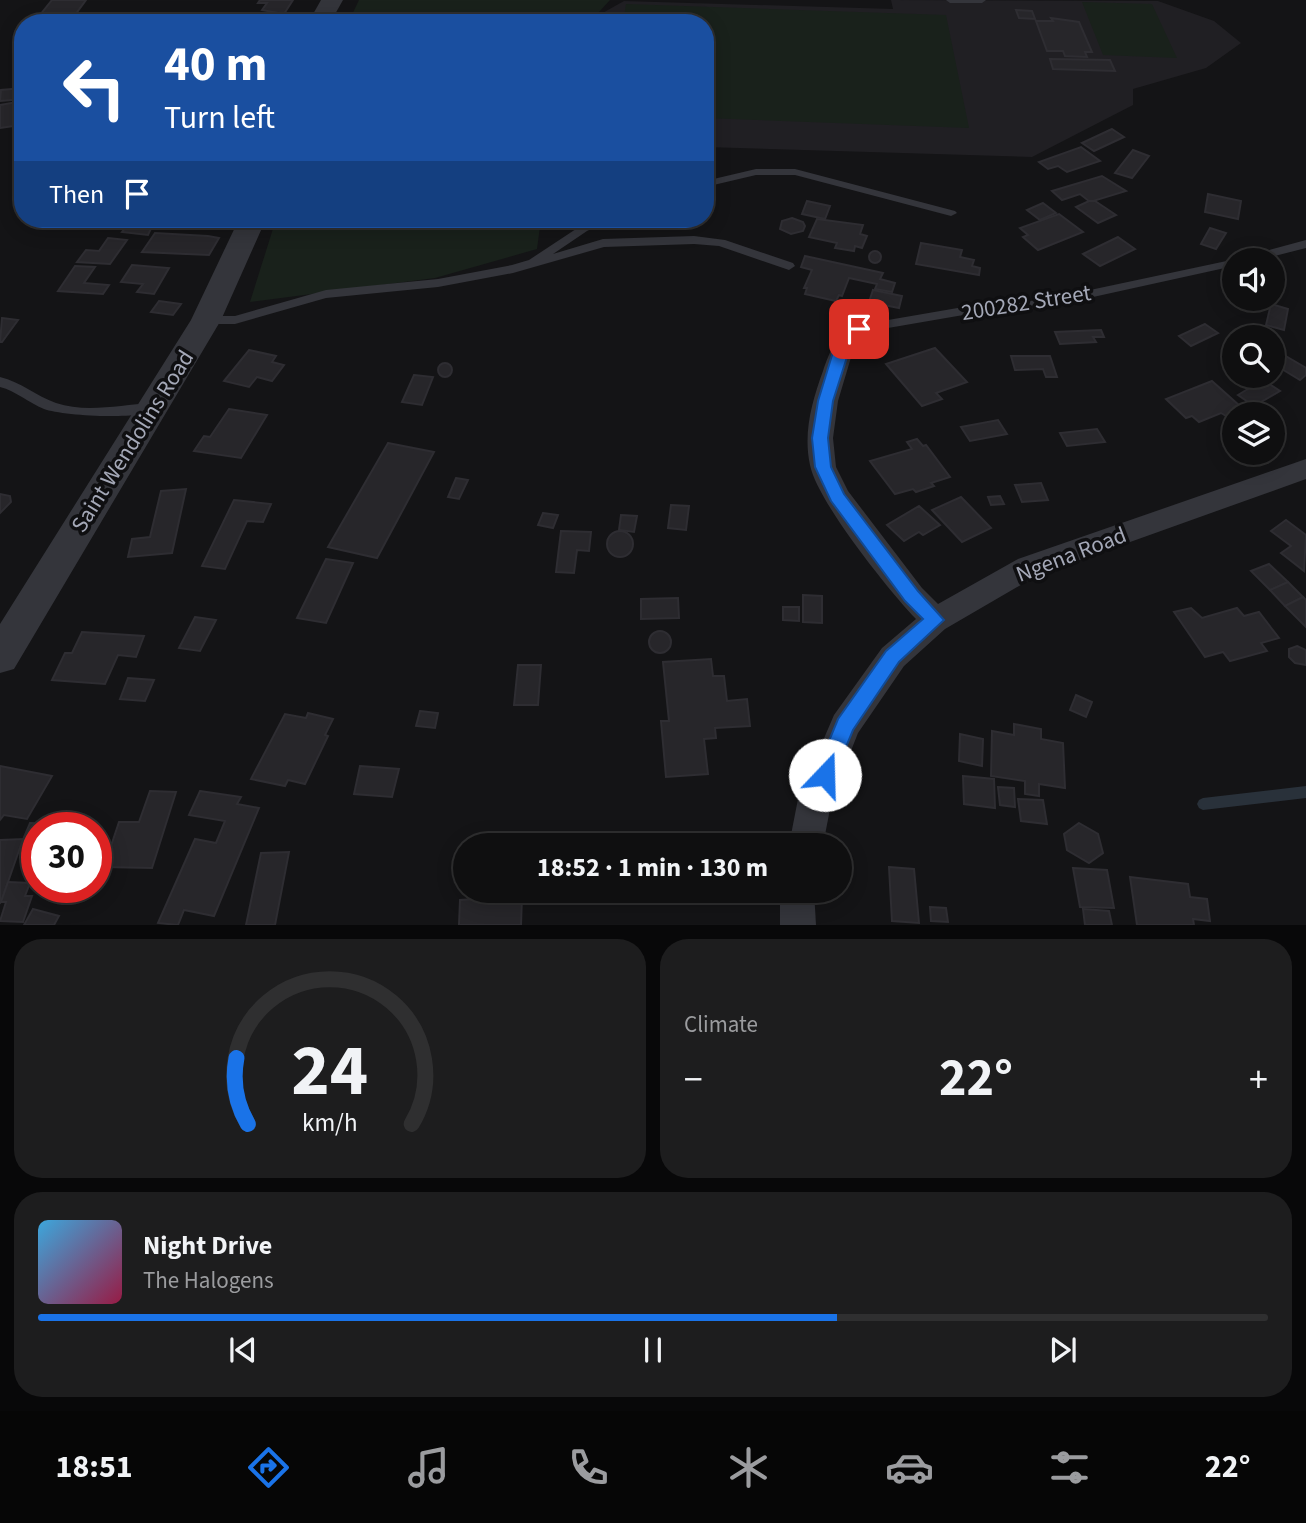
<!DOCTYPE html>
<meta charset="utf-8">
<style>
body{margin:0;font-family:"Source Sans 3",sans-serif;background:#1d1d1e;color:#f1f3f6;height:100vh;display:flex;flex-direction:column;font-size:26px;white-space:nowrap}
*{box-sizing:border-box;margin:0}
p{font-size:23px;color:#9b9c9f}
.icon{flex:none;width:38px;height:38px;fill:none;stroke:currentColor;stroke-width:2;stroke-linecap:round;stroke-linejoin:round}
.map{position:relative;height:925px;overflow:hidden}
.sheet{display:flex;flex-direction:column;gap:14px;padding:14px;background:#080809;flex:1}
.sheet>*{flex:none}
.banner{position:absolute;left:14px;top:14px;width:700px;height:214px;border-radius:28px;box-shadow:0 4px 18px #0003,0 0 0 2px #2f2f30;background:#1a4fa0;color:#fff;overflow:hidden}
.tools{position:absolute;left:1222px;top:248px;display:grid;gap:14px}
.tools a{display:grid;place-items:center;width:63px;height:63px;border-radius:50%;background:#0f0f10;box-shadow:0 4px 18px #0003,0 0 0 2px #2f2f30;font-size:35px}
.speed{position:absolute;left:21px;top:812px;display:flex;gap:14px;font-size:35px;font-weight:700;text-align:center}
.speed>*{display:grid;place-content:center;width:91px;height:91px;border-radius:50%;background:#0f0f10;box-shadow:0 4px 18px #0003,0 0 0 2px #2f2f30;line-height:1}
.speed .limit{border:10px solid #d22;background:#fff;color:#111}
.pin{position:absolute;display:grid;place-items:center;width:60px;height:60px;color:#fff;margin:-30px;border-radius:14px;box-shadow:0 4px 10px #0006}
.me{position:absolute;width:77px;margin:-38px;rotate:21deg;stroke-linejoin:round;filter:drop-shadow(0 0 5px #0008)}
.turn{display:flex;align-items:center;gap:24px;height:147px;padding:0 35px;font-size:32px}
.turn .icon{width:91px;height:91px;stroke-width:2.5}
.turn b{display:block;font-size:49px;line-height:60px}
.then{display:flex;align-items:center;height:66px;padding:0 35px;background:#0003;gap:14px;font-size:26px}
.big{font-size:52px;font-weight:700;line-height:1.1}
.sheet .widget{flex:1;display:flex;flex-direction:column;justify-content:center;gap:10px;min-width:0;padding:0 24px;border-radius:28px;background:#1d1d1e}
.sheet .dial{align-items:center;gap:0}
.dial svg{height:182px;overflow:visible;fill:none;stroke:#2f2f30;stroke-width:7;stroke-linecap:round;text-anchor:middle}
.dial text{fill:#f1f3f6;stroke:none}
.song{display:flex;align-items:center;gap:21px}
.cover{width:84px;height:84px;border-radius:10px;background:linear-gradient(135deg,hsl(200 70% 55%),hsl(340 70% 35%))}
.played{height:7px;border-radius:4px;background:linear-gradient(90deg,#1a73e8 65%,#2f2f30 65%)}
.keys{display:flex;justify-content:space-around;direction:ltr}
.heat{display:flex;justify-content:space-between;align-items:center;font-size:38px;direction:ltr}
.sheet .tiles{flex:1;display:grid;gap:14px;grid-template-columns:1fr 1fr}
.widget:last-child{grid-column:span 2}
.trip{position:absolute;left:453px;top:833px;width:399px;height:70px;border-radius:35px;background:#0f0f10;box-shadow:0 4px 18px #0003,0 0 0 2px #2f2f30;font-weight:700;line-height:70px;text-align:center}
.dock{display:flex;height:112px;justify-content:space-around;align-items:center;background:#060606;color:#9b9c9f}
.dock .icon{width:49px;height:49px}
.dock .current{color:#1a73e8}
.dock b{font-size:32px;color:#f1f3f6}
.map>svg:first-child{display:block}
.built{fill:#201f23}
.green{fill:#19211b}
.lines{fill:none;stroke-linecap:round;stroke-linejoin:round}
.stream{fill:#29313a;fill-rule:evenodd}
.building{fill:#27262a;stroke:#2e2d32;stroke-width:2}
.service{fill:#34353b;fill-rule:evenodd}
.minor{fill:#34353b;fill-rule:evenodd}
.tertiary{fill:#34353b;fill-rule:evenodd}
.route{fill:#1a73e8;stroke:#114b97;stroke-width:2}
.labels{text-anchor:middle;stroke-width:7;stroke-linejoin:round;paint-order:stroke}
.street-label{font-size:23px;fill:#a4a8b7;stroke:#0f0f11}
</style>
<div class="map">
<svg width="1306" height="925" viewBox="0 0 1306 925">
<rect width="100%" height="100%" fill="#141416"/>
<!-- built -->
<path class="built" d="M891,0L1158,1L1214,21L1241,43L1206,68L1133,89V105L1032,157L705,147V23H589L590,20L624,1L893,9Z"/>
<!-- green -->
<g class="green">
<path d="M359,0H610L589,23H348Z"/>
<path d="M1082,2L1152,4L1177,58L1103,55Z"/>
<path d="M626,4L946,15L969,128L705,118V23H623Z"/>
<path d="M276,219H541L537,249L435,278L250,302Z"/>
</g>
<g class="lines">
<!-- stream -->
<path class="stream" d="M1306,786V798L1203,810L1199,808L1197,804L1199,800L1203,798Z"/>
</g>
<!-- building -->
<g class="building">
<path d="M52,0H86L75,15H40Z"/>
<path d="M260,0H293L284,14L262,10L267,3H258Z"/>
<path d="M1016,10L1032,11L1035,19L1019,18Z"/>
<path d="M1051,18L1079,22L1092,52H1085L1087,57L1065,56L1063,51H1047L1036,21H1053Z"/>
<path d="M1050,59L1110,60L1115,71L1053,69Z"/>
<path d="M23,88V99L0,101L1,90Z"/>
<path d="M23,101V120L14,121L13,126L0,128V105Z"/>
<path d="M1112,129L1124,137L1094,151L1082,143Z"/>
<path d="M1081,147L1100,161L1067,172L1058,166L1048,169L1039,162Z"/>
<path d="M1133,150L1149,156L1132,178L1115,173Z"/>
<path d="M1102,176L1126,191L1090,202L1080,194L1062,200L1052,191Z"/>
<path d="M1208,194L1241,201L1238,219L1205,212Z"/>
<path d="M807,201L830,206L825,219L802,214Z"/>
<path d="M1089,201H1095L1116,215L1098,223L1076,207Z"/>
<path d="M1043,203L1056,213L1040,220L1027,210Z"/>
<path d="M1059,214L1083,232L1038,250L1023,237L1028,235L1020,228Z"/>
<path d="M792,218L803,222L805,226L803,231L791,234L780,229L782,221Z"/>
<path d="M160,219H197L191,228L155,226Z"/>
<path d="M817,219L863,225L860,234L867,236L862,248L855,246L854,251L835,248L837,243L809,237Z"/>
<path d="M154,222L148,235L122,232L129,223Z"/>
<path d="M1210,228L1226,233L1216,249L1201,244Z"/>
<path d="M155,233L208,236L219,238L209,255L142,252Z"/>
<path d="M1118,237L1135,249L1100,266L1083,254Z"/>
<path d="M108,238L127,240L110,264L77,262L86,250L99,251Z"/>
<path d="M921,243L962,250L960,257L974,260L972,266L980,268L979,275L916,264Z"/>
<circle cx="875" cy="257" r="6"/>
<path d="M805,256L883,273L880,279L895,283L892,292L875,289L877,284L849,278L842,296L839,295L836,301L805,294L807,288H804L812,270L801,267Z"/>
<path d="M132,265L169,268L154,294L137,292L143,284L121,282Z"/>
<path d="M75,266L95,267L84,283L109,285L103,294L58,291Z"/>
<path d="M873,290L902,296L899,308L869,302Z"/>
<path d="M159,301L181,304L173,315L151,312Z"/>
<path d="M1271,304L1288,309L1284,330L1266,325Z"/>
<path d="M2,318L18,320L2,342H0Z"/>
<path d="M1205,324L1218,333L1191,346L1179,336Z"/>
<path d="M1101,330L1104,337H1093L1096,342L1060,344L1055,332Z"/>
<path d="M935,348L967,382L936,393L942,399L922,406L886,364Z"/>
<path d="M1272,348L1306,368V375L1300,380L1272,363Z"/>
<path d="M249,350L276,356L272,362L284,365L272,381L257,377L249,387L224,381Z"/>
<path d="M1011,356H1050L1057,377H1046L1043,369L1015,370Z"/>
<circle cx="445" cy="370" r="7"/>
<path d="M414,375L433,377L422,405L402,402Z"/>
<path d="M1263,380L1280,391L1254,406L1238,395Z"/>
<path d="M1212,381L1250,415H1240L1236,412L1226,416L1221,413L1199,422L1192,416L1186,418L1166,399Z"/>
<path d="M229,409L267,415L241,458L194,451L204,436L210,437Z"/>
<path d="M998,420L1007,434L970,441L961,427Z"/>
<path d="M1097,429L1105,442L1067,446L1060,433Z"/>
<path d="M917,439L923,446L926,445L950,477L931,483L934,486L916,492L913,489L895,494L870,461L912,449L907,442Z"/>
<path d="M388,443L434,452L377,558L328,547Z"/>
<path d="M456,478L468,480L459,499L448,497Z"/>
<path d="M1041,483L1048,500L1022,502L1015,485Z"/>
<path d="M186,489L172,553L128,557L132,539L150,537L161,491Z"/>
<path d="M0,494L10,496L11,502L0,513Z"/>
<path d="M1000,496L1004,504L991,505L988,497Z"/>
<path d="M961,497L991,528L962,542L932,510Z"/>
<path d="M234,500L271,504L263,522L247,521L225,569L202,566Z"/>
<path d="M671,505L689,506L686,530L668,528Z"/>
<path d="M919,506L940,525L923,535L919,532L904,541L887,525Z"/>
<path d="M543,513L558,515L553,528L538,525Z"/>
<path d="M621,515L637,516L634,532L619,530Z"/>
<path d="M1286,520L1306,535L1304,571L1281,553L1291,546L1271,531Z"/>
<path d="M561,531L591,532L589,551L577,550L574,573L556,572Z"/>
<circle cx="620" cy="544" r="13"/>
<path d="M326,559L353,563L326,623L297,618Z"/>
<path d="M1269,564L1288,582L1270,590L1251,571Z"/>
<path d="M1288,582L1303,597L1285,606L1270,590Z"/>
<path d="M803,595L822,596V623L803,622Z"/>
<path d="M1303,597L1306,600V627L1285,606Z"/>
<path d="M678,598L679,618L641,619V599Z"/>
<path d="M783,607H799V621L783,620Z"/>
<path d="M1191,608L1202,618L1237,608L1244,616L1259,612L1279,638L1261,643L1267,651L1230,661L1223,652L1205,657L1174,612Z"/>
<path d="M195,617L216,620L200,651L179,648Z"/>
<circle cx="660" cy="642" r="11"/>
<path d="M82,632L144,636L136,657L118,655L105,684L52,680L65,653H72Z"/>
<path d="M1297,646L1306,650V665L1295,663L1289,657V649Z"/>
<path d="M711,659L713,676H724L727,701L747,699L750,726L715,728L716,738L704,739L708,774L666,777L661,721H669L663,662Z"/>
<path d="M518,665H541L538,705H514Z"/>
<path d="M128,678L154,680L145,701L120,699Z"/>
<path d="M1076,695L1092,702L1086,717L1070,710Z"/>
<path d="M420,711L438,713L435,728L416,726Z"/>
<path d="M308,713L333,719L325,735L328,736L305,784L288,780L285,786L251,779L285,714L306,718Z"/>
<path d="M1014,724L1041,729V739L1063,743L1065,788L1039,784V796L1025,794V781L991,776L992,731L1014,735Z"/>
<path d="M960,734L983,739L982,766L959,761Z"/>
<path d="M0,766L52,776L27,819L4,815L0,820Z"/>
<path d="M360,766L399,769L392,797L354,794Z"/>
<path d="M963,776L994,779L995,808L964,804Z"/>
<path d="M998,787L1014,788L1015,807L1000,805Z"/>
<path d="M150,791L176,792L152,868L104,867L119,822H139Z"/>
<path d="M200,791L241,797L237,804L259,808L214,916L184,910L178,925L158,923L195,839L216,843L225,821L189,815Z"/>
<path d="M1018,799L1043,800L1047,824L1021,821Z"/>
<path d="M30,823L56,824L55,828H37V849H19Z"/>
<path d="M1079,823L1098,834L1103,853L1089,863L1067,850L1064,834Z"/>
<path d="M23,839L1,902L0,903V840Z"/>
<path d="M289,852L275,925H246L261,853Z"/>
<path d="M889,867L914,869L919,923L892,921Z"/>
<path d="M1073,868L1107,870L1114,908L1080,907Z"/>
<path d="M1130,877L1188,884L1190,897L1207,899L1210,921L1193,919L1194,925H1137Z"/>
<path d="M8,882L30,883L25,896H32L23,922L0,921L6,902H1Z"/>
<path d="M522,896L521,925H459L460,900Z"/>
<path d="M930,907L946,908L948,922L931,921Z"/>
<path d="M33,909L59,916L54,925H24Z"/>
<path d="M1083,909L1109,911L1112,925H1085Z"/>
</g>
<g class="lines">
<!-- service -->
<g class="service">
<path d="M946,0H986L982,3H950Z"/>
<path d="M756,169H795L955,211L957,213L951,216L795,175H756L705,187V181Z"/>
<path d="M597,219H612L587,231L553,254L603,239L694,236L725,240L793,263L795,266L789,270L719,246L694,244L604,247L513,273L438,287L326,298L235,324H206L200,320L206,316H235L326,290L438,279L512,265L529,260L579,227Z"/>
<path d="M1306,240V248L1255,261H1234V266L1043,308L975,313L859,333L853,329L859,325L975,305L1043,300L1236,259Z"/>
<path d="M0,377C21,382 36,396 56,403C85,413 121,405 151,403L158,408C145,421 63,416 44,409C29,403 16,391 0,387Z"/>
</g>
<!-- minor -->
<g class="minor">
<path d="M859,321L867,323L871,329L852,354L838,401L833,438L836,467L848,491L922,588L938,604L1018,559L1306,459V479L1038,575L945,629L904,666L858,733L832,799L823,845H789L798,799L834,715L882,648L916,619C889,591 817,501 810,465C803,433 812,401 823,371C829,353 839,327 859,321Z"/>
<path d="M780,891H814L816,925H780Z"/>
</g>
<!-- tertiary -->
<g class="tertiary">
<path d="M321,0H343L330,23H308Z"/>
<path d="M239,219H266L221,320L14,669L0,673V624L191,320Z"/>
</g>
</g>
<!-- route -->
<path class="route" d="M859,325L866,329L848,354L833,401L828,438L831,467L844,494L918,591L944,620L899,662L853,730L832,781L825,784L818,781L815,775L838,719L886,651L923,619L905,601L831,501L815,467L812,438L818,401L833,352L854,326Z"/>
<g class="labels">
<!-- street labels -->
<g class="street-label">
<text transform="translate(1026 302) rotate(-9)" y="8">200282 Street</text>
<text transform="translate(132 441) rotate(-58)" y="8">Saint Wendolins Road</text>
<text transform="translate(1071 554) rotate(-21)" y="8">Ngena Road</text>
</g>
</g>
</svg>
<div class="tools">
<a><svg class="icon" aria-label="sound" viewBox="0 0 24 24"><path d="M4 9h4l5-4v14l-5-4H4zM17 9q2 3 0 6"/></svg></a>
<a><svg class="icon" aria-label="search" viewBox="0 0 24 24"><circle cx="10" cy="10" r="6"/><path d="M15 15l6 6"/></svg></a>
<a><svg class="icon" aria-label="layers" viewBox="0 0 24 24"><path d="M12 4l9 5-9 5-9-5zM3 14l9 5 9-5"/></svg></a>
</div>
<div class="speed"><div class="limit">30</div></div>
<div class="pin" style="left:859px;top:329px;background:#d93025"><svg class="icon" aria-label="arrive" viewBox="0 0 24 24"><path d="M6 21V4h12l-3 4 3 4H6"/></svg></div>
<svg class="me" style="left:825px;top:775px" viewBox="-20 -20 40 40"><circle r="19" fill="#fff"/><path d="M0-13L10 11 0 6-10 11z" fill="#1a73e8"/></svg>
<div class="trip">18:52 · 1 min · 130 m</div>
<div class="banner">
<div class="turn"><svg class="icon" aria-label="left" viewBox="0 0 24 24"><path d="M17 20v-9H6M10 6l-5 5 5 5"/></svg><div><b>40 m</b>Turn left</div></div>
<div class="then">Then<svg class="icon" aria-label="arrive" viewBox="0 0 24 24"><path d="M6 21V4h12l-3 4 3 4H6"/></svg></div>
</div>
</div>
<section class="sheet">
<div class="tiles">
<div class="widget dial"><svg viewBox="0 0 100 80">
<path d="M14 69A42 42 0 1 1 86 69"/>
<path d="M14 69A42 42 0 0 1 9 40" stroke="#1a73e8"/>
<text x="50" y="56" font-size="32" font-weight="700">24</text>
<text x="50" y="72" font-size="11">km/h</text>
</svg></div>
<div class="widget"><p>Climate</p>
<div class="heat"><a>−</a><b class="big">22°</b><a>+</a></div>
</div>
<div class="widget">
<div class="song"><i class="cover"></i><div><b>Night Drive</b><p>The Halogens</p></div></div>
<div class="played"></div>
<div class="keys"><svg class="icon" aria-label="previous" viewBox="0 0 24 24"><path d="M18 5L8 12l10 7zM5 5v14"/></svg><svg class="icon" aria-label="pause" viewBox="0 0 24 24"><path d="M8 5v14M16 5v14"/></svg><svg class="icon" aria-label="next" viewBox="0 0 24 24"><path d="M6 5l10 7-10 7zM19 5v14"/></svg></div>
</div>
</div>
</section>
<nav class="dock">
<b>18:51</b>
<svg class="icon current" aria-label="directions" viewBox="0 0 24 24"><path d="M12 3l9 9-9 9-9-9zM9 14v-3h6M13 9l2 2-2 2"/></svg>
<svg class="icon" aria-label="music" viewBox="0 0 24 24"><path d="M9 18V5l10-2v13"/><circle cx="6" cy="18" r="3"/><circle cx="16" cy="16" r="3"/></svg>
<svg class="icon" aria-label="phone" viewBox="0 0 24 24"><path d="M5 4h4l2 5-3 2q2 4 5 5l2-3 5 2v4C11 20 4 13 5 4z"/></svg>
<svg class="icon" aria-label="climate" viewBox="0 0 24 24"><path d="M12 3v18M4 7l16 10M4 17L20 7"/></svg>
<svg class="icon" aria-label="car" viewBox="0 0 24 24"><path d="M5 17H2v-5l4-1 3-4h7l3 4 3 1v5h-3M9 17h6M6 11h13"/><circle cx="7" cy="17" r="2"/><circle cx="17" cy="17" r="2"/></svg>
<svg class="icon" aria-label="filters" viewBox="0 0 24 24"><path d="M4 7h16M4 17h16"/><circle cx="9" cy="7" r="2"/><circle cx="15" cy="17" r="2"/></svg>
<b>22°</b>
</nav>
